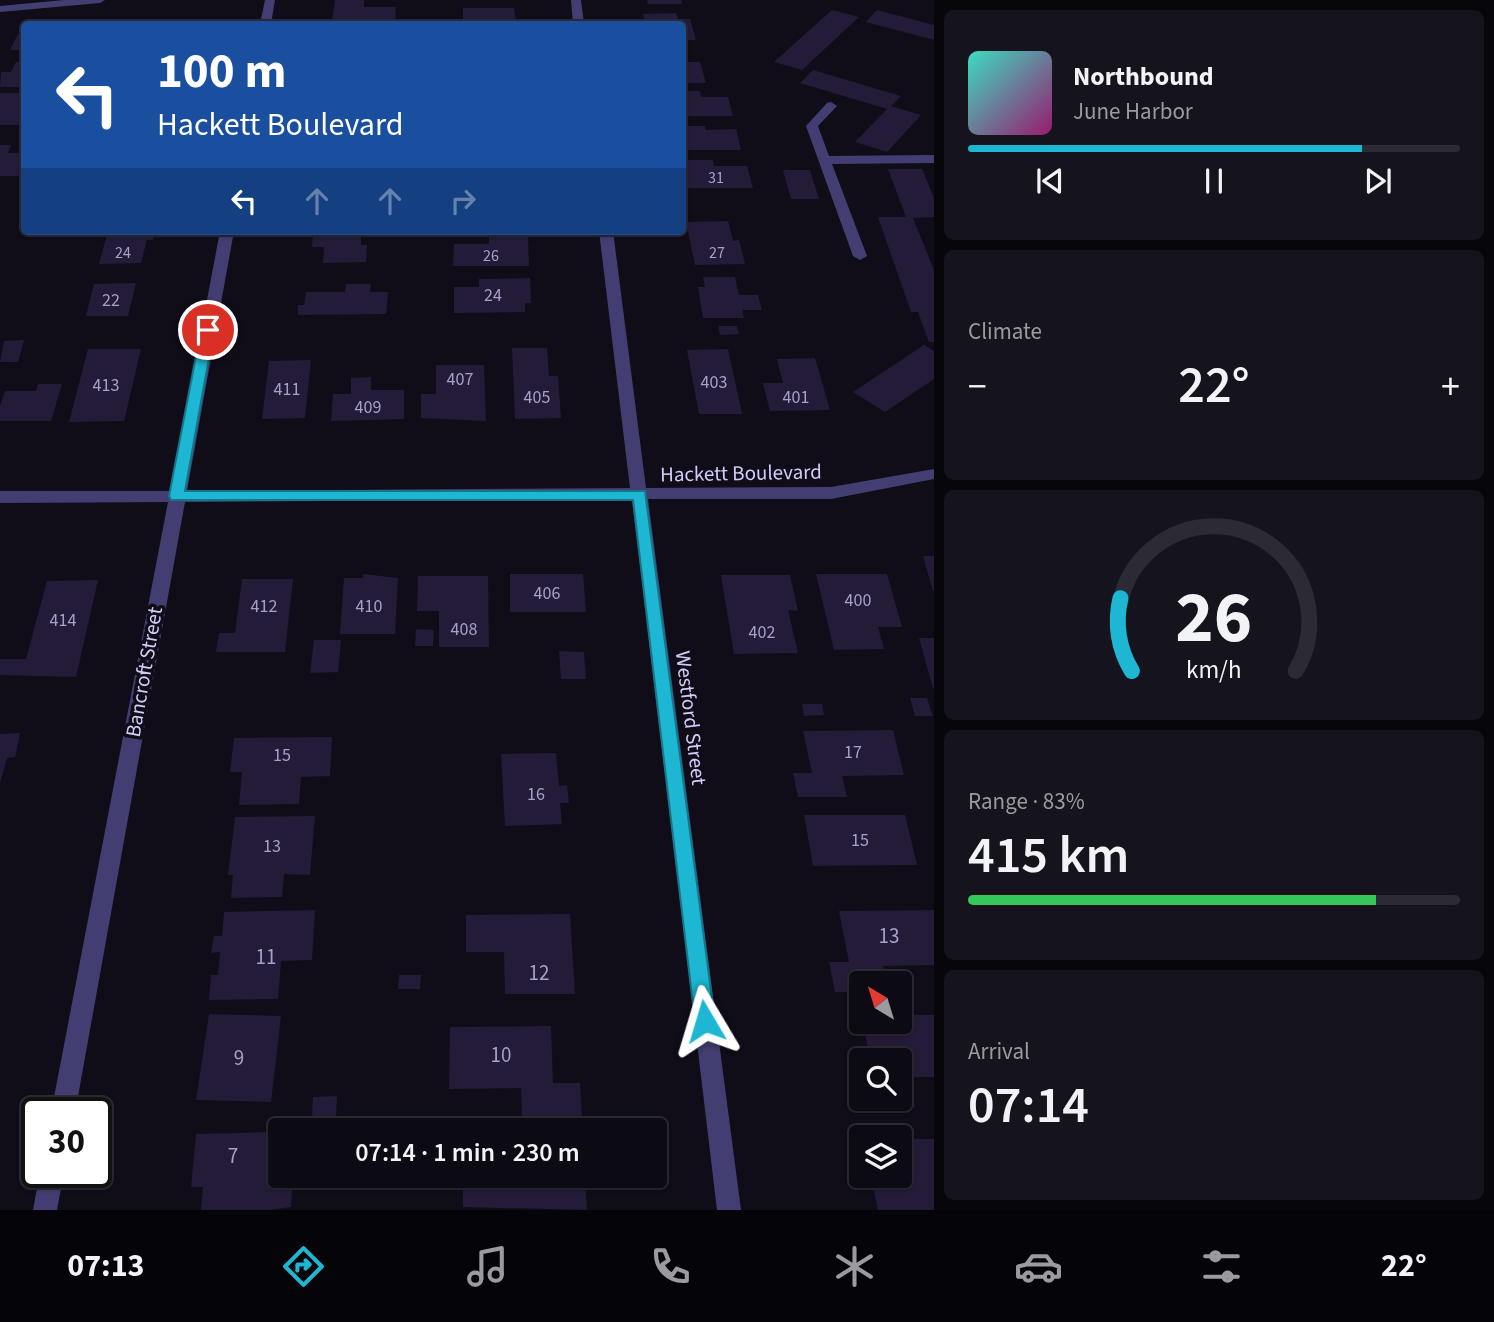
<!DOCTYPE html>
<meta charset="utf-8">
<style>
body{margin:0;font-family:"Source Sans 3",sans-serif;background:#15131c;color:#f1f3f6;height:100vh;display:flex;flex-direction:column;font-size:26px;white-space:nowrap}
*{box-sizing:border-box;margin:0}
p{font-size:23px;color:#9a9aa0}
.icon{flex:none;width:38px;height:38px;fill:none;stroke:currentColor;stroke-width:2;stroke-linecap:round;stroke-linejoin:round}
.map{position:relative;flex:1;overflow:hidden}
.drawer{display:flex;flex-direction:column;gap:10px;padding:10px;background:#07060a;width:560px}
.drawer>*{flex:none}
.top-card{position:absolute;left:21px;top:21px;width:665px;height:214px;border-radius:7px;box-shadow:0 2px 5px #0004,0 0 0 2px #2c2b33;background:#1a4fa0;color:#fff;overflow:hidden}
.needle{width:46px;rotate:322deg}
.controls{position:absolute;left:849px;top:971px;display:grid;gap:14px}
.controls a{display:grid;place-items:center;width:63px;height:63px;border-radius:7px;background:#0c0a13;box-shadow:0 2px 5px #0004,0 0 0 2px #2c2b33;font-size:35px}
.speed{position:absolute;left:21px;top:1097px;display:flex;gap:14px;font-size:35px;font-weight:700;text-align:center}
.speed>*{display:grid;place-content:center;width:91px;height:91px;border-radius:50%;background:#0c0a13;box-shadow:0 2px 5px #0004,0 0 0 2px #2c2b33;line-height:1}
.speed .limit{border:4px solid #111;border-radius:10px;background:#fff;color:#111}
.pin{position:absolute;display:grid;place-items:center;width:60px;height:60px;color:#fff;margin:-30px;border:4px solid #fff;border-radius:50%;box-shadow:0 2px 7px #0007}
.me{position:absolute;width:77px;margin:-38px;rotate:353deg;stroke-linejoin:round;filter:drop-shadow(0 0 5px #0008)}
.turn{display:flex;align-items:center;gap:24px;height:147px;padding:0 21px;font-size:32px}
.turn .icon{width:91px;height:91px;stroke-width:2.5}
.turn b{display:block;font-size:49px;line-height:60px}
.lanes{display:flex;align-items:center;height:66px;padding:0 21px;background:#0003;justify-content:center;gap:35px;direction:ltr}
.lanes .off{opacity:.35}
.big{font-size:52px;font-weight:600;line-height:1.1}
.drawer .card{flex:1;display:flex;flex-direction:column;justify-content:center;gap:10px;min-width:0;padding:0 24px;border-radius:10px;background:#15131c}
.drawer .dial{align-items:center;gap:0}
.dial svg{height:182px;overflow:visible;fill:none;stroke:#2c2b33;stroke-width:7;stroke-linecap:round;text-anchor:middle}
.dial text{fill:#f1f3f6;stroke:none}
.song{display:flex;align-items:center;gap:21px}
.cover{width:84px;height:84px;border-radius:10px;background:linear-gradient(135deg,hsl(170 70% 55%),hsl(320 70% 35%))}
.played{height:7px;border-radius:4px;background:linear-gradient(90deg,#1db7d3 80%,#2c2b33 80%)}
.keys{display:flex;justify-content:space-around;direction:ltr}
.heat{display:flex;justify-content:space-between;align-items:center;font-size:38px;direction:ltr}
.charge{height:10px;border-radius:5px;background:linear-gradient(90deg,#34c759 83%,#2c2b33 0)}
.trip{position:absolute;left:268px;top:1118px;width:399px;height:70px;border-radius:7px;background:#0c0a13;box-shadow:0 2px 5px #0004,0 0 0 2px #2c2b33;font-weight:600;line-height:70px;text-align:center}
.tabs{display:flex;height:112px;justify-content:space-around;align-items:center;background:#050408;color:#9a9aa0}
.tabs .icon{width:49px;height:49px}
.tabs .current{color:#1db7d3}
.tabs b{font-size:32px;color:#f1f3f6}
main{display:flex;flex:1;min-height:0}
.map>svg:first-child{display:block}
.building{fill:#231b38}
.lines{fill:none;stroke-linecap:round;stroke-linejoin:round}
.minor{fill:#433e72;fill-rule:evenodd}
.route{fill:#1db7d3;stroke:#137789;stroke-width:2}
.labels{text-anchor:middle;stroke-width:7;stroke-linejoin:round;paint-order:stroke}
.far-number-label{font-size:16px;fill:#a7a0c8}
.number-label{font-size:18px;fill:#a7a0c8}
.street-label{font-size:21px;fill:#d3ccf8;stroke:#100d19}
.near-number-label{font-size:21px;fill:#a7a0c8}
</style>
<main>
<div class="map">
<svg width="934" height="1210" viewBox="0 0 934 1210">
<rect width="100%" height="100%" fill="#100d19"/>
<!-- building -->
<g class="building">
<path d="M335,0H364V7H396L395,23H332Z"/>
<path d="M647,0H681L682,4H648Z"/>
<path d="M463,8H514L516,23H463Z"/>
<path d="M832,10L859,17L802,70L774,62Z"/>
<path d="M877,10L934,25V40L866,22Z"/>
<path d="M676,13L678,19H690L696,40H682V24H645L643,14Z"/>
<path d="M120,19H204L203,24H119Z"/>
<path d="M24,33V50H10L18,34Z"/>
<path d="M16,62H24V87H0L1,72H11Z"/>
<path d="M682,62H700L706,83H682Z"/>
<path d="M813,70L901,96L891,106L921,115L887,152L855,142L887,109L800,83Z"/>
<path d="M682,91H700L701,97H728L733,116H682Z"/>
<rect x="0" y="93" width="24" height="32"/>
<path d="M682,126H705L706,130L736,129L741,150H682Z"/>
<path d="M0,145H11L8,153H24V176H0Z"/>
<path d="M682,160H713L714,166H747L753,188H682Z"/>
<path d="M888,169H922L934,198V217L913,218L934,270V342H929L918,312H911L878,217H906Z"/>
<path d="M783,170H810L819,199H791Z"/>
<path d="M728,221L733,241L739,240L745,264L695,265L686,222Z"/>
<path d="M108,231H149L155,233L153,240H147L141,263L99,264Z"/>
<path d="M313,231H361V245H367L366,262L323,263L324,247H312Z"/>
<path d="M528,234L529,266H453L454,244H489V235Z"/>
<path d="M703,277H735L739,295H758L762,310H742L744,318H703L698,287H705Z"/>
<path d="M530,278L531,303H525V312L454,313V287H479V279Z"/>
<path d="M136,283L128,316H86L94,284Z"/>
<path d="M346,284H371L370,292H388L386,314L298,315V305H304L306,292H345Z"/>
<path d="M718,326H737L739,334L720,335Z"/>
<path d="M24,340L18,362H0L4,341Z"/>
<path d="M924,345L934,351V379L885,412L853,392Z"/>
<path d="M512,348H547L549,376H558L561,418L515,419Z"/>
<path d="M88,349H141L124,421L69,422Z"/>
<path d="M728,349L742,414H699L687,350Z"/>
<path d="M815,358L830,410L770,411L763,383H783L777,359Z"/>
<path d="M311,360L305,418L262,419L269,361Z"/>
<path d="M436,365H484L486,421L421,418V394H436Z"/>
<path d="M371,377V390H404V419L331,421L333,394H351V378Z"/>
<path d="M38,384H62L51,421H0V406L5,391H36Z"/>
<path d="M923,556H934V591H933Z"/>
<path d="M363,574L398,578L395,634H340L344,578H363Z"/>
<path d="M510,574H583L586,612H510Z"/>
<path d="M816,574H887L902,627H878L884,649L834,650Z"/>
<path d="M721,575H790L798,611L788,610L798,653L734,654Z"/>
<path d="M418,576H488L489,647H439V611H417Z"/>
<path d="M242,579H293L285,652H216L219,633H235Z"/>
<path d="M98,580L76,677L0,675V659H26L47,581Z"/>
<path d="M416,629L434,630L433,646H415Z"/>
<path d="M919,638H934V688H933Z"/>
<path d="M314,640H341L338,672L310,673Z"/>
<path d="M559,651L584,652L586,679H561Z"/>
<path d="M910,698H927L933,716H915Z"/>
<path d="M802,704H822L824,715L804,716Z"/>
<path d="M893,730L904,775L842,776L847,797H798L793,773H812L803,731Z"/>
<path d="M20,733L15,757L7,758L0,783V734Z"/>
<path d="M332,737L330,776L301,777L299,804L239,805L242,772H230L234,738Z"/>
<path d="M556,753L559,786L567,785L569,803H560L562,824L505,826L501,754Z"/>
<path d="M804,815H905L917,865L813,866Z"/>
<path d="M315,816L310,875L284,874L282,897L231,898L233,875H228L235,817Z"/>
<path d="M315,910L312,960L281,961L278,999L209,1000L211,975H218L220,952L211,953L214,936H222L224,912Z"/>
<path d="M934,910V965L883,966L888,984H861V992H835L829,962H849L839,911Z"/>
<path d="M570,914L575,994H505L504,952H466V915Z"/>
<path d="M399,975H421L420,989H398Z"/>
<path d="M209,1014L281,1016L271,1102L196,1100Z"/>
<path d="M900,1015H934V1077H909L915,1107L857,1106L851,1072H861V1099H900V1060H870L863,1022H900Z"/>
<path d="M551,1026L553,1083H580L582,1117H522L521,1088L449,1089L450,1027Z"/>
<path d="M337,1096L336,1117L312,1118L313,1097Z"/>
<path d="M274,1132L271,1178H293L291,1207L269,1210H201L203,1187H191L196,1134Z"/>
<path d="M900,1139H934V1210H878L871,1176H900Z"/>
<path d="M463,1176H585L587,1210L463,1207Z"/>
</g>
<g class="lines">
<!-- minor -->
<g class="minor">
<path d="M64,0H105L100,3L0,12V6Z"/>
<path d="M265,0H275L271,24H260Z"/>
<path d="M571,0H581L584,24H573Z"/>
<path d="M831,102L837,106L818,126L829,156L934,155V163L832,164L867,256L860,260L853,256L806,126L827,103Z"/>
<path d="M220,231H234L187,491L630,488L599,231H613L646,488L831,487L934,469V479L831,499H648L741,1210H717L632,499L185,502L75,1113H51L168,502L0,503V491H171Z"/>
<path d="M40,1172H64L57,1210H33Z"/>
</g>
</g>
<!-- route -->
<path class="route" d="M208,326L214,330L185,491H645L715,1021L713,1027L705,1030L698,1027L695,1021L633,500H171L169,496L201,330Z"/>
<g class="labels">
<!-- far-number labels -->
<g class="far-number-label">
<text x="716" y="183">31</text>
<text x="123" y="258">24</text>
<text x="717" y="258">27</text>
<text x="491" y="261">26</text>
</g>
<!-- number labels -->
<g class="number-label">
<text x="493" y="301">24</text>
<text x="111" y="306">22</text>
<text x="460" y="385">407</text>
<text x="714" y="388">403</text>
<text x="106" y="391">413</text>
<text x="287" y="395">411</text>
<text x="537" y="403">405</text>
<text x="796" y="403">401</text>
<text x="368" y="413">409</text>
<text x="547" y="599">406</text>
<text x="858" y="606">400</text>
<text x="264" y="612">412</text>
<text x="369" y="612">410</text>
<text x="63" y="626">414</text>
<text x="464" y="635">408</text>
<text x="762" y="638">402</text>
<text x="853" y="758">17</text>
<text x="282" y="761">15</text>
<text x="536" y="800">16</text>
<text x="860" y="846">15</text>
<text x="272" y="852">13</text>
</g>
<!-- street labels -->
<g class="street-label">
<text transform="translate(741 473) rotate(-1)" y="7">Hackett Boulevard</text>
<text transform="translate(144 672) rotate(-80)" y="7">Bancroft Street</text>
<text transform="translate(691 718) rotate(83)" y="7">Westford Street</text>
</g>
<!-- near-number labels -->
<g class="near-number-label">
<text x="889" y="943">13</text>
<text x="266" y="964">11</text>
<text x="539" y="980">12</text>
<text x="501" y="1062">10</text>
<text x="239" y="1065">9</text>
<text x="233" y="1163">7</text>
</g>
</g>
</svg>
<div class="controls">
<a><svg class="needle" viewBox="-14 -14 28 28"><path d="M0-13l5 13h-10z" fill="#e53935"/><path d="M0 13l5-13h-10z" fill="#9a9aa0"/></svg></a>
<a><svg class="icon" aria-label="search" viewBox="0 0 24 24"><circle cx="10" cy="10" r="6"/><path d="M15 15l6 6"/></svg></a>
<a><svg class="icon" aria-label="layers" viewBox="0 0 24 24"><path d="M12 4l9 5-9 5-9-5zM3 14l9 5 9-5"/></svg></a>
</div>
<div class="speed"><div class="limit">30</div></div>
<div class="pin" style="left:208px;top:330px;background:#d93025"><svg class="icon" aria-label="arrive" viewBox="0 0 24 24"><path d="M6 21V4h12l-3 4 3 4H6"/></svg></div>
<svg class="me" style="left:705px;top:1021px" viewBox="-20 -20 40 40"><path d="M0-17L14 15 0 8-14 15z" fill="#1db7d3" stroke="#fff" stroke-width="4"/></svg>
<div class="trip">07:14 · 1 min · 230 m</div>
<div class="top-card">
<div class="turn"><svg class="icon" aria-label="left" viewBox="0 0 24 24"><path d="M17 20v-9H6M10 6l-5 5 5 5"/></svg><div><b>100 m</b>Hackett Boulevard</div></div>
<div class="lanes"><svg class="icon" aria-label="left" viewBox="0 0 24 24"><path d="M17 20v-9H6M10 6l-5 5 5 5"/></svg><svg class="icon off" aria-label="ahead" viewBox="0 0 24 24"><path d="M12 20V5M6 11l6-6 6 6"/></svg><svg class="icon off" aria-label="ahead" viewBox="0 0 24 24"><path d="M12 20V5M6 11l6-6 6 6"/></svg><svg class="icon off" aria-label="right" viewBox="0 0 24 24"><path d="M7 20v-9h11M14 6l5 5-5 5"/></svg></div>
</div>
</div>
<section class="drawer">
<div class="card">
<div class="song"><i class="cover"></i><div><b>Northbound</b><p>June Harbor</p></div></div>
<div class="played"></div>
<div class="keys"><svg class="icon" aria-label="previous" viewBox="0 0 24 24"><path d="M18 5L8 12l10 7zM5 5v14"/></svg><svg class="icon" aria-label="pause" viewBox="0 0 24 24"><path d="M8 5v14M16 5v14"/></svg><svg class="icon" aria-label="next" viewBox="0 0 24 24"><path d="M6 5l10 7-10 7zM19 5v14"/></svg></div>
</div>
<div class="card"><p>Climate</p>
<div class="heat"><a>−</a><b class="big">22°</b><a>+</a></div>
</div>
<div class="card dial"><svg viewBox="0 0 100 80">
<path d="M14 69A42 42 0 1 1 86 69"/>
<path d="M14 69A42 42 0 0 1 9 37" stroke="#1db7d3"/>
<text x="50" y="56" font-size="32" font-weight="700">26</text>
<text x="50" y="72" font-size="11">km/h</text>
</svg></div>
<div class="card"><p>Range · 83%</p><b class="big">415 km</b><div class="charge"></div></div>
<div class="card"><p>Arrival</p><b class="big">07:14</b></div>
</section>
</main>
<nav class="tabs">
<b>07:13</b>
<svg class="icon current" aria-label="directions" viewBox="0 0 24 24"><path d="M12 3l9 9-9 9-9-9zM9 14v-3h6M13 9l2 2-2 2"/></svg>
<svg class="icon" aria-label="music" viewBox="0 0 24 24"><path d="M9 18V5l10-2v13"/><circle cx="6" cy="18" r="3"/><circle cx="16" cy="16" r="3"/></svg>
<svg class="icon" aria-label="phone" viewBox="0 0 24 24"><path d="M5 4h4l2 5-3 2q2 4 5 5l2-3 5 2v4C11 20 4 13 5 4z"/></svg>
<svg class="icon" aria-label="climate" viewBox="0 0 24 24"><path d="M12 3v18M4 7l16 10M4 17L20 7"/></svg>
<svg class="icon" aria-label="car" viewBox="0 0 24 24"><path d="M5 17H2v-5l4-1 3-4h7l3 4 3 1v5h-3M9 17h6M6 11h13"/><circle cx="7" cy="17" r="2"/><circle cx="17" cy="17" r="2"/></svg>
<svg class="icon" aria-label="filters" viewBox="0 0 24 24"><path d="M4 7h16M4 17h16"/><circle cx="9" cy="7" r="2"/><circle cx="15" cy="17" r="2"/></svg>
<b>22°</b>
</nav>
